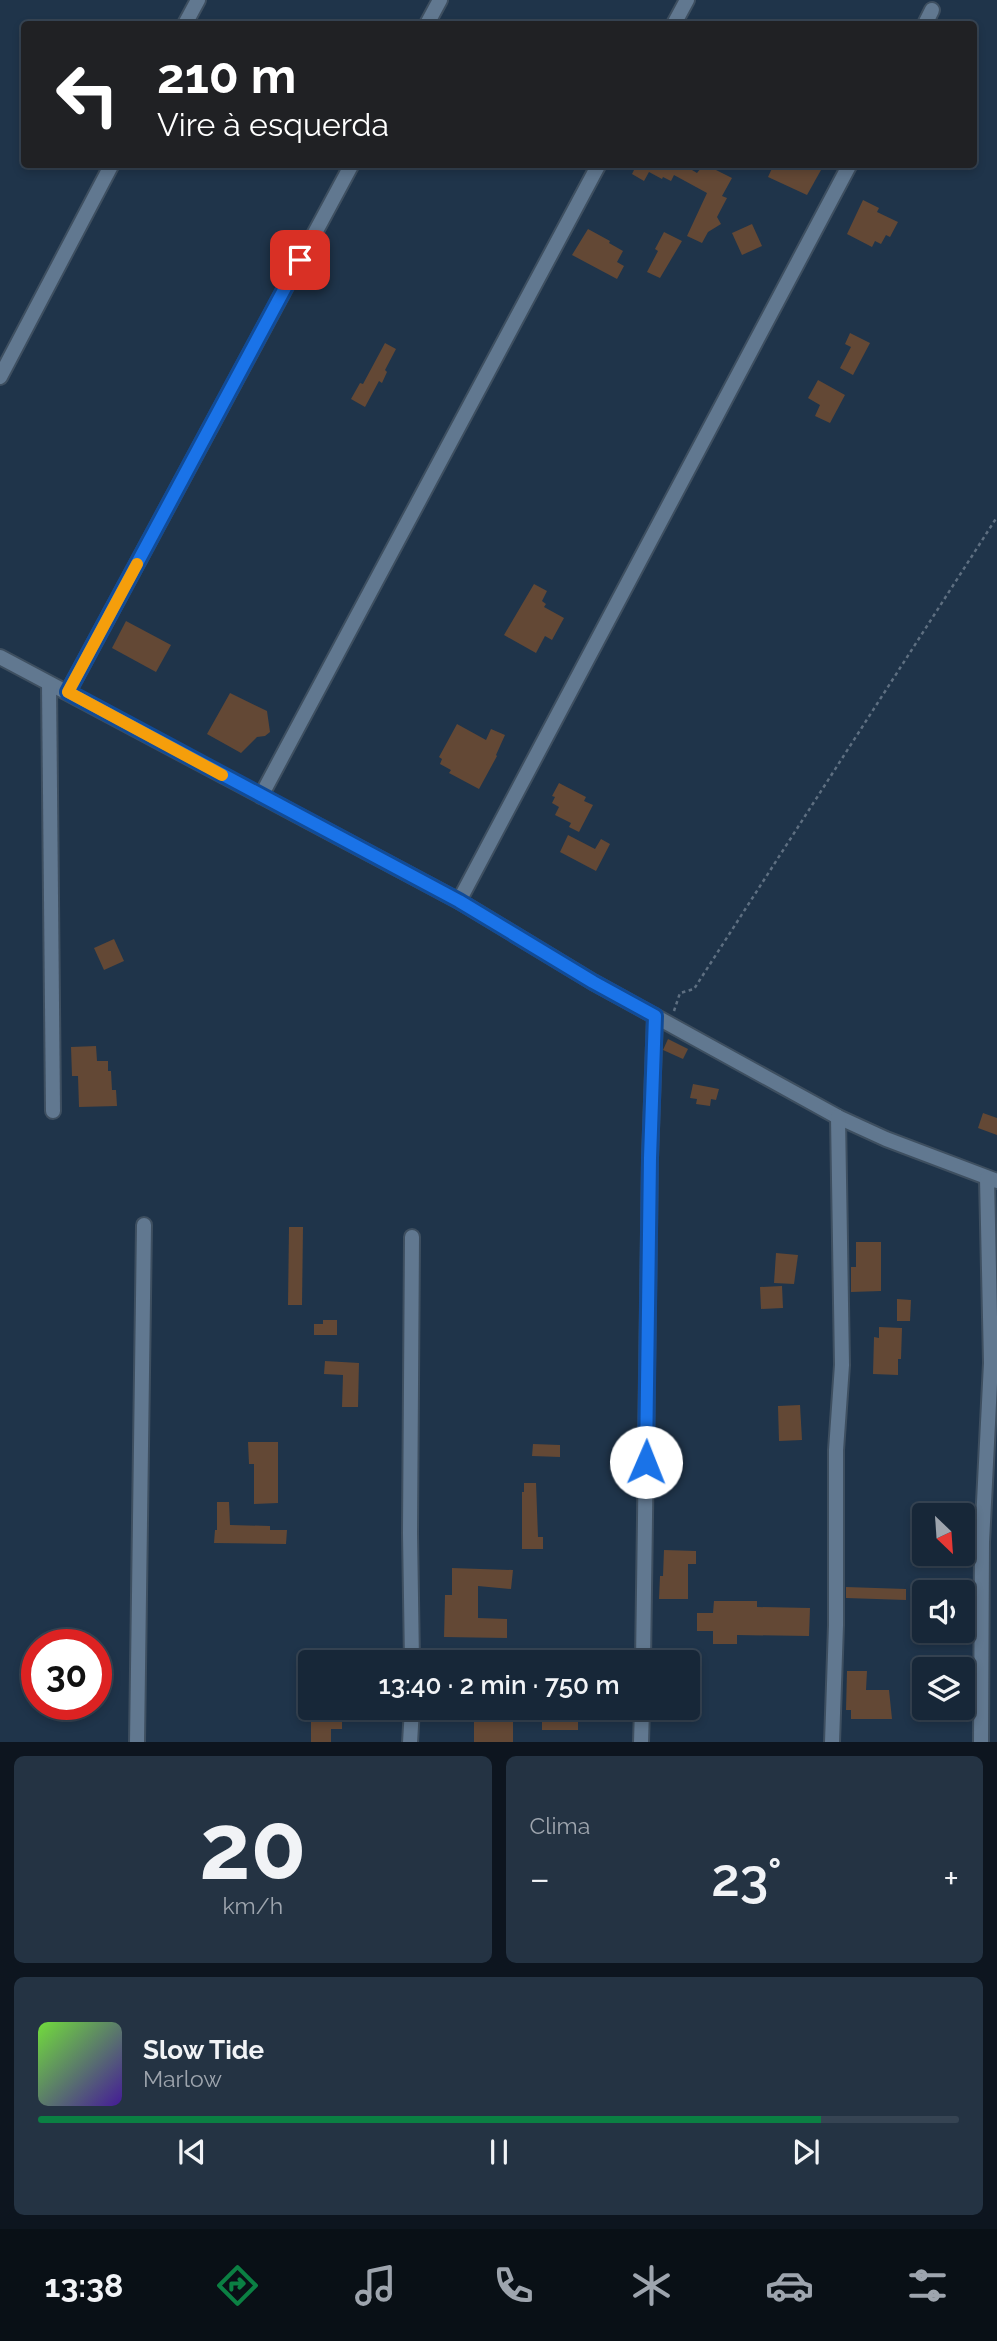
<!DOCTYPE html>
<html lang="pt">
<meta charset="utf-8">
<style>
body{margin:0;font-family:Raleway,sans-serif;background:#243343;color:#f1f3f6;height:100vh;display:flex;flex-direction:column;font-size:26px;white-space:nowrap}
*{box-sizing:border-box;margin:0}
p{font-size:23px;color:#9ea5ae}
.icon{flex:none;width:38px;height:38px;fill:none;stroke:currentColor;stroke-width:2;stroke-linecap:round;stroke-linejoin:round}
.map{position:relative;height:1742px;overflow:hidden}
.side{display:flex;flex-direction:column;gap:14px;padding:14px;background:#0d151f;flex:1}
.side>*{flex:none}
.guide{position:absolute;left:21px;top:21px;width:956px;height:147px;border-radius:7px;box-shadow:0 4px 10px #0003,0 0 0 2px #364453;background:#202124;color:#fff;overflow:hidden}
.needle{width:46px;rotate:155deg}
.controls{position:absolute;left:912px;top:1503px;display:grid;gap:14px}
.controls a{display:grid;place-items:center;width:63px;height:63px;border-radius:7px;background:#172738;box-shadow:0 4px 10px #0003,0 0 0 2px #364453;font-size:35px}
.speed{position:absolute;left:21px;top:1629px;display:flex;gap:14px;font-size:35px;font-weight:700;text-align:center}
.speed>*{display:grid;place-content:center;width:91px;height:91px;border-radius:50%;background:#172738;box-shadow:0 4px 10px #0003,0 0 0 2px #364453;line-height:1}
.speed .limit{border:10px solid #d22;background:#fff;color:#111}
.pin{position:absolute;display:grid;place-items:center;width:60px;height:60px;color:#fff;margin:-30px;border-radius:14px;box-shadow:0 4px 10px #0006}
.me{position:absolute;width:77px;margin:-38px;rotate:1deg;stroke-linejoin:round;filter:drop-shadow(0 0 5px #0008)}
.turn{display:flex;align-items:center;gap:24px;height:147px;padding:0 21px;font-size:32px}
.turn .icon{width:91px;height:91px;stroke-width:2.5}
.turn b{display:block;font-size:49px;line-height:60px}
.big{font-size:52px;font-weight:600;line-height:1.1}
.side .tile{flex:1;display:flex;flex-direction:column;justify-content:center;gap:10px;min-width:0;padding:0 24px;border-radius:10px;background:#243343}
.side .dial{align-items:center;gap:0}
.dial b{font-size:91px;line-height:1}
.song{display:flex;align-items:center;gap:21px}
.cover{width:84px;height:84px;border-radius:10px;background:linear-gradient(135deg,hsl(100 70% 55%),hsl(260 70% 35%))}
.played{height:7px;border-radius:4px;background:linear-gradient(90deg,#0b8043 85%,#364453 85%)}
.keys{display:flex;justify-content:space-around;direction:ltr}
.heat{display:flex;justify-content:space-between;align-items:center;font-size:38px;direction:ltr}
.side .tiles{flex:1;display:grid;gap:14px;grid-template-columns:1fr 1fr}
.tile:last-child{grid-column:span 2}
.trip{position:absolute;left:298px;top:1650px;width:402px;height:70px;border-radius:7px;background:#172738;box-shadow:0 4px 10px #0003,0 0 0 2px #364453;font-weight:600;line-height:70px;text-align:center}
.menu{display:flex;height:112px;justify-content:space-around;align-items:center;background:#091016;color:#9ea5ae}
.menu .icon{width:49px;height:49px}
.menu .active{color:#0b8043}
.menu b{font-size:32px;color:#f1f3f6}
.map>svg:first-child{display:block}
.building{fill:#634835}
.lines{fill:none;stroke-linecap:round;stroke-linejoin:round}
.minor-casing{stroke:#3e4f60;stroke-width:18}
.path{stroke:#5e6f81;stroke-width:2.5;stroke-dasharray:3.5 3.5;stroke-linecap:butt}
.minor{stroke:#617890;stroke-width:14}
.route-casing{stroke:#114b97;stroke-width:18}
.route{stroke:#1a73e8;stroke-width:12}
.slow{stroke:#f59e0b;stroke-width:12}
</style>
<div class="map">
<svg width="997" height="1743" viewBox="0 0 997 1743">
<rect width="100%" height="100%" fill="#1f344a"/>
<!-- building -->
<g class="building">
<path d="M634,164H682L697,173L704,164L732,178L722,196L727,198L717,217L721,224L708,232L702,243L687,236L707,193L674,175L671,181L663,177L662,179L649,172L644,181L632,174L636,166Z"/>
<path d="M774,164H810L821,170L807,195L768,177Z"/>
<path d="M863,200L879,208L877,212L898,222L890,237L886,235L881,244L875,241L872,247L847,234Z"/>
<path d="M752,224L762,246L742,255L732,233Z"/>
<path d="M588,229L610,241L609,243L623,251L617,262L624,266L617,279L572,255Z"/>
<path d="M664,232L682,241L660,278L647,272L658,251L655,249Z"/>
<path d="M850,333L870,343L853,375L840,368L851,347L845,344Z"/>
<path d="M385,343L396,349L385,370L387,372L382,383L379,381L365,407L351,399L360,383L363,384Z"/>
<path d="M818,380L845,395L830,423L815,416L820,405L808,398Z"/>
<path d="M534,584L547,591L542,601L546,604L544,607L564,618L552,640L545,636L536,653L504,635Z"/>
<path d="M126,621L171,645L156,672L112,648Z"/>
<path d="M230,693L267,711L270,732L265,736L257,737L241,753L207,734Z"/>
<path d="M457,724L486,740L491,729L505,735L496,755L497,756L479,789L449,773L451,770L440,764L442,759L439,757Z"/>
<path d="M559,783L586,797L584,801L593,805L579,832L569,827L571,823L555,815L559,807L552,803L555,797L552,796Z"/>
<path d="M568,835L595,849L601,839L610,844L596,871L560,852Z"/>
<path d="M114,939L124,961L104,970L94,948Z"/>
<path d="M668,1039L688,1049L683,1059L663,1050Z"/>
<path d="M96,1046L97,1061H108V1071H111L112,1090H116L117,1106L79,1107L78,1076H72L71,1047Z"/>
<path d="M693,1084L719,1089L716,1100L711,1099L710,1106L696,1104L697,1099L690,1098Z"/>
<path d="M983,1113L997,1118V1135L978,1128Z"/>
<path d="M289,1227H303L302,1305H288Z"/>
<path d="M856,1242H881V1291L851,1292V1267H856Z"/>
<path d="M776,1253L798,1255L794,1284L774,1283Z"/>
<path d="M782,1286L783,1308L761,1309L760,1287Z"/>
<path d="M897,1299L911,1300L910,1321H897Z"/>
<path d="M323,1320H337V1335H314V1324H323Z"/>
<path d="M879,1327L902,1328L901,1359H898V1375L873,1374L874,1337L879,1338Z"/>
<path d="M325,1361L359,1363L358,1407H342L343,1375L324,1374Z"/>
<path d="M800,1405L802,1440L779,1441L778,1406Z"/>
<path d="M248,1442H278V1503L254,1504V1464H249Z"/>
<path d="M533,1444L560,1445V1457L532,1456Z"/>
<path d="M524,1483H536L538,1537H543V1549H522V1492H524Z"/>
<path d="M217,1502H229L230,1525L270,1526V1530H287L286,1544L214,1543L215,1530H217Z"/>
<path d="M664,1550L696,1551V1564H688V1599H659L660,1576H663Z"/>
<path d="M452,1568L513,1570L511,1589L478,1586V1618L507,1619V1638L444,1637L445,1595H452Z"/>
<path d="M846,1587L906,1589V1600L846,1598Z"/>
<path d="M714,1601H757V1607L810,1608L809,1636L737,1635V1644H713V1631H697V1613H713Z"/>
<path d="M847,1671H867L866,1690H889L892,1719H851V1710H846Z"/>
<path d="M311,1708H342V1729H331V1742H311Z"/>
<rect x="542" y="1708" width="36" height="22"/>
<rect x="474" y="1722" width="39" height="20"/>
</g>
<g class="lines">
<!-- minor casing -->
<g class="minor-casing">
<g id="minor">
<path d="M185,24L198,0"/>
<path d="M427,24L440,0"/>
<path d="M674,24L687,0"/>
<path d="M925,24L932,10"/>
<path d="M0,377L112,164"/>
<path d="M0,657L459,901L593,982L838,1117L886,1139L997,1181"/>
<path d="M49,684L53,1111"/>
<path d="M68,692L352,164"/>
<path d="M261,796L599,164"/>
<path d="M459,901L850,164"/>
<path d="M412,1662L410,1533L412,1237"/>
<path d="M643,1662L650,1158L655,1016"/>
<path d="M137,1743L144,1225"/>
<path d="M410,1743L412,1708"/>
<path d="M641,1743L642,1708"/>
<path d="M832,1743L836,1625V1450L842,1365L838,1117"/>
<path d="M981,1743L982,1542L991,1363L987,1178"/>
</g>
</g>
<!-- path -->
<path class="path" d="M674,1011L680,993L694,989L997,517"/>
<!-- minor -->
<use href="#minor" class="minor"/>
</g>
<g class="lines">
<!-- route casing -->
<g class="route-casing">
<path id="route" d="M300,260L68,692L459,901L593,982L655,1016L650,1158L646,1462"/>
</g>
<!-- route -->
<use href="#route" class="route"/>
<!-- slow -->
<path class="slow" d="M137,564L68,692L222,775"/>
</g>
</svg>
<div class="controls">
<a><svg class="needle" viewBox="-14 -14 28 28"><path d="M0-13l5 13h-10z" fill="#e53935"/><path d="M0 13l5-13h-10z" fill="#9ea5ae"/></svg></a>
<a><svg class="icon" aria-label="sound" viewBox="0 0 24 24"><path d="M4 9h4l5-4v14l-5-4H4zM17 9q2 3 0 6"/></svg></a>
<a><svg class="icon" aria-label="layers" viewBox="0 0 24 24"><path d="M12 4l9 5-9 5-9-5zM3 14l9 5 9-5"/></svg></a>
</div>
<div class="speed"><div class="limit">30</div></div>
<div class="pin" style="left:300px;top:260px;background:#d93025"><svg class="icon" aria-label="arrive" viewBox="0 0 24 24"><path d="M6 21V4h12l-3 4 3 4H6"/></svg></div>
<svg class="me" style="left:646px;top:1462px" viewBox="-20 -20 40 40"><circle r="19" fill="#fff"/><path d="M0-13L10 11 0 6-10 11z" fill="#1a73e8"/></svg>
<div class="trip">13:40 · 2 min · 750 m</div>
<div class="guide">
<div class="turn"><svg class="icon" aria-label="left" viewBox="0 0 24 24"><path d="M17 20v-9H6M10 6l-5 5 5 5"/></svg><div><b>210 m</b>Vire à esquerda</div></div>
</div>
</div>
<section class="side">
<div class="tiles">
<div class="tile dial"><b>20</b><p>km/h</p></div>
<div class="tile"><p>Clima</p>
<div class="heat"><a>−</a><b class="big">23°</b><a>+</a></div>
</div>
<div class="tile">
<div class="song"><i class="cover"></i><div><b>Slow Tide</b><p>Marlow</p></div></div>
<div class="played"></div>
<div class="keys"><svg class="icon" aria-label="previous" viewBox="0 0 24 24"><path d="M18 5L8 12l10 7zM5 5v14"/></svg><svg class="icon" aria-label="pause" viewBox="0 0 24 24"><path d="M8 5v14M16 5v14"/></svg><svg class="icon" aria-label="next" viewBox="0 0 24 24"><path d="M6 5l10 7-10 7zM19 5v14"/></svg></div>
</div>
</div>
</section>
<nav class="menu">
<b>13:38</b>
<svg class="icon active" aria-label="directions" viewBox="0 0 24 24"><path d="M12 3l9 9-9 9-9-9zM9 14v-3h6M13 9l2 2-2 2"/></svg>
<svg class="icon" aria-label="music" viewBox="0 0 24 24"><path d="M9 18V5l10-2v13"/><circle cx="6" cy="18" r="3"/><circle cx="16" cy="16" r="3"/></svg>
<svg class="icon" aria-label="phone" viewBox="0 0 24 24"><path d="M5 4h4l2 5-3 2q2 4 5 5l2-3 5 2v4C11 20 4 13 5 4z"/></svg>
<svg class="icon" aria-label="climate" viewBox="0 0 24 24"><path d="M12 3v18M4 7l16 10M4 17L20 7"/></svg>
<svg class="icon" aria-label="car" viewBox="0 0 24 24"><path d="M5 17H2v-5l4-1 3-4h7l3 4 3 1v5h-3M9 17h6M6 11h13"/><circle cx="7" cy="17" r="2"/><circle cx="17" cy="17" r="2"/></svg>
<svg class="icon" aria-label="filters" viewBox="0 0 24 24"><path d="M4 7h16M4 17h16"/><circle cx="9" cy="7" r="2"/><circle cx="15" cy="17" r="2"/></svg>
</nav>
